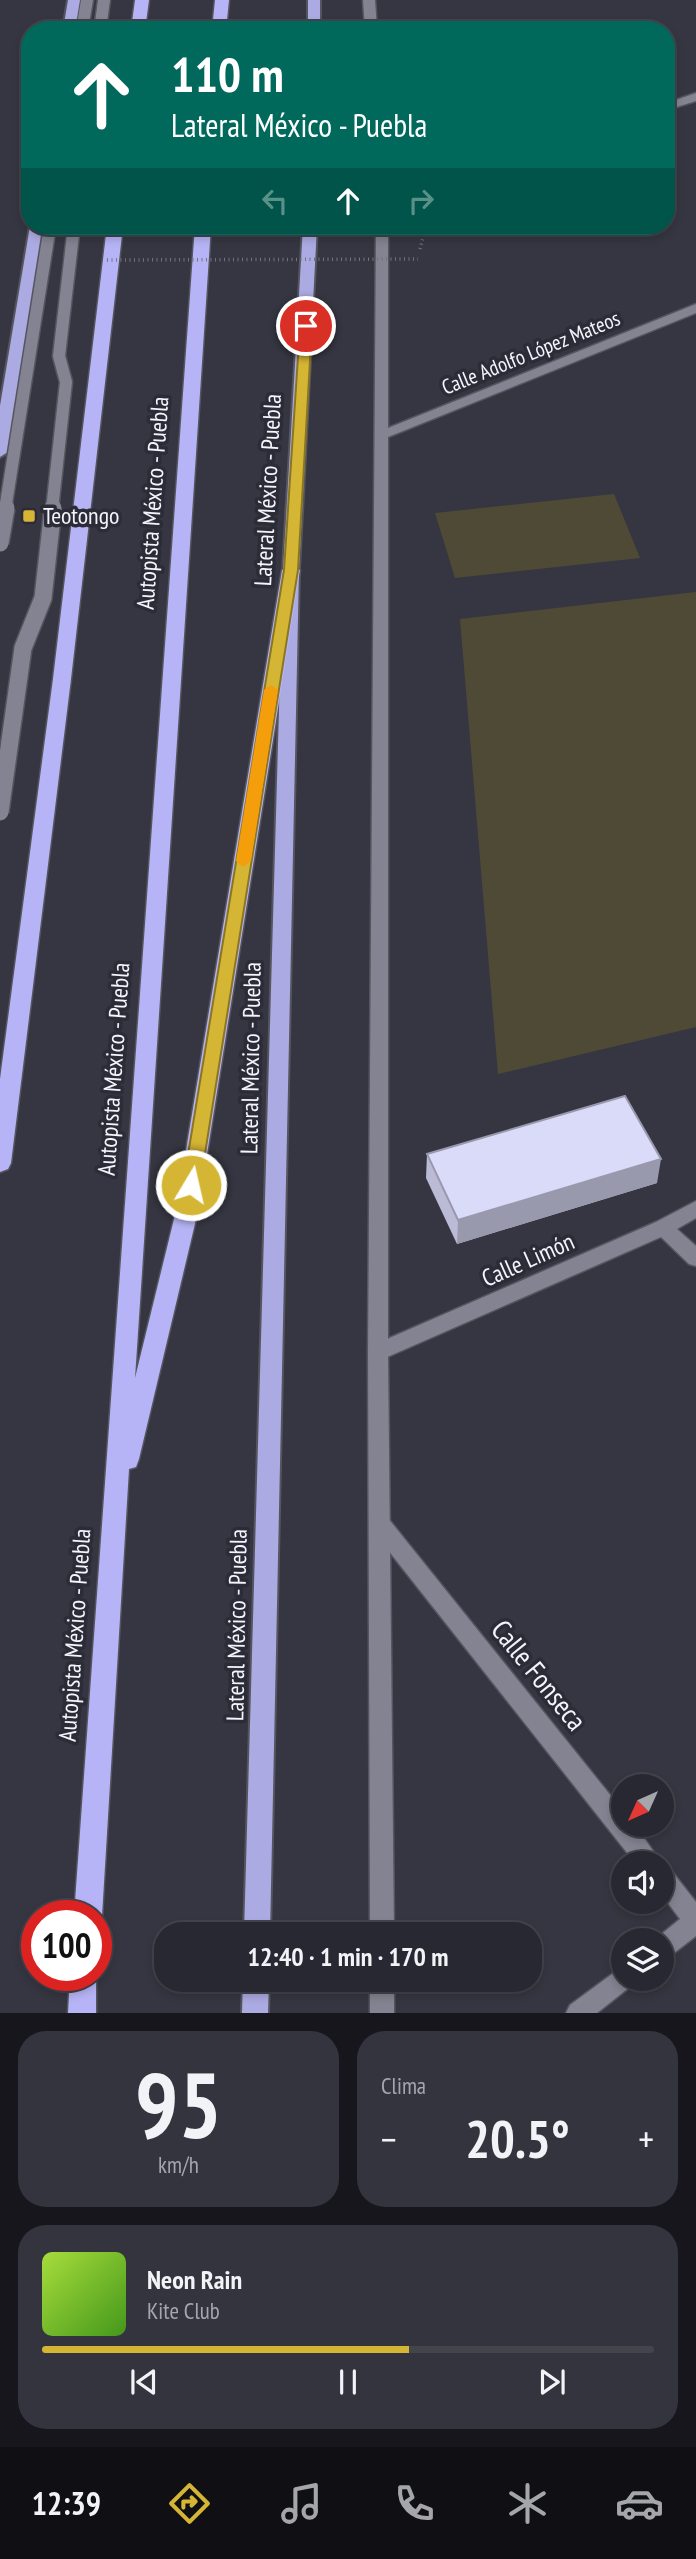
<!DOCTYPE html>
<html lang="es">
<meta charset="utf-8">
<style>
body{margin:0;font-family:"PT Sans Narrow",sans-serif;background:#34343e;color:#f1f3f6;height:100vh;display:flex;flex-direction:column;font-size:26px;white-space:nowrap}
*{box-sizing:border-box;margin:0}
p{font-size:23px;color:#a5a6ac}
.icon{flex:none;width:38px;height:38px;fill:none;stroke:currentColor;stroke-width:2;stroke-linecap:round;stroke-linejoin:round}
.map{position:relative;height:2013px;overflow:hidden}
.drawer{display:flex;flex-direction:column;gap:18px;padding:18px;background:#16161c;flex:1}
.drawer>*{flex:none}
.hud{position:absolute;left:21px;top:21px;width:654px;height:214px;border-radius:28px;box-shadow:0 4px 10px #0003,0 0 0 2px #44444d;background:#00695c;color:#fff;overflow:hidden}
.needle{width:46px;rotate:225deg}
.controls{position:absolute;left:611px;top:1774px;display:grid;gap:14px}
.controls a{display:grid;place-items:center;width:63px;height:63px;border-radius:50%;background:#282832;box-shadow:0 4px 10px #0003,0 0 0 2px #44444d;font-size:35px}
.speed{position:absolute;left:21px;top:1900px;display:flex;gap:14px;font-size:35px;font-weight:700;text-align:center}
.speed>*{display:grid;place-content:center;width:91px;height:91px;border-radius:50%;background:#282832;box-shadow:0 4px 10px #0003,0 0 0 2px #44444d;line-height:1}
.speed .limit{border:10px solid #d22;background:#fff;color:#111}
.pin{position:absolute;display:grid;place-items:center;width:60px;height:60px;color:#fff;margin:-30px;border:4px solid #fff;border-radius:50%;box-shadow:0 2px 7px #0007}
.me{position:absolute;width:77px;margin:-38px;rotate:9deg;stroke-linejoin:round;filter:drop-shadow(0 0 5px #0008)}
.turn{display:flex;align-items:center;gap:24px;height:147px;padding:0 35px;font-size:32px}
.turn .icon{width:91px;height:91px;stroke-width:2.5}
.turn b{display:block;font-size:49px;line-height:60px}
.lanes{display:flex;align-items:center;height:66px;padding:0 35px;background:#0003;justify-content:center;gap:35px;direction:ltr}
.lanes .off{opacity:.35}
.big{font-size:52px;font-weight:700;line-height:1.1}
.drawer .widget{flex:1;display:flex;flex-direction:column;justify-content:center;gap:10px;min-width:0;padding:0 24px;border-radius:28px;background:#34343e}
.drawer .dial{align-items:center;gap:0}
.dial b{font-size:91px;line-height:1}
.song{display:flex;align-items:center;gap:21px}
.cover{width:84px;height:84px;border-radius:10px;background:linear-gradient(135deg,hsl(80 70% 55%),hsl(100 70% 35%))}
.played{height:7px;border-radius:4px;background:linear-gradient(90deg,#d5b534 60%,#44444d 60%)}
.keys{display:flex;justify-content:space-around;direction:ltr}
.heat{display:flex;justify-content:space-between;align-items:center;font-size:38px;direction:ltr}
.drawer .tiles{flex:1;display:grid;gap:18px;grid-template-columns:1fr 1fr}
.widget:last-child{grid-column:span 2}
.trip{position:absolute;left:154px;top:1922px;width:388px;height:70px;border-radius:28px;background:#282832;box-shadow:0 4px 10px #0003,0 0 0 2px #44444d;font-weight:700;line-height:70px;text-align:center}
.tab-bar{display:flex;height:112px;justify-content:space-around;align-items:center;background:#101014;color:#a5a6ac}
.tab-bar .icon{width:49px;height:49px}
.tab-bar .selected{color:#d5b534}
.tab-bar b{font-size:32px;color:#f1f3f6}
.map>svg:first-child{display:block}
.green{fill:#4f4a36}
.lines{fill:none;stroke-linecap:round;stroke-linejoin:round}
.service-casing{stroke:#55555f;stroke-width:3}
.minor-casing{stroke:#55555f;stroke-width:3}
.tertiary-casing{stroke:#55555f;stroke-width:3}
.trunk-casing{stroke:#55555f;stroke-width:4}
.motorway-casing{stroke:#55555f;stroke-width:3}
.path{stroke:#73737e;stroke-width:3.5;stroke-dasharray:1 3.5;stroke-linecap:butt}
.service{fill:#838391;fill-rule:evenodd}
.minor{fill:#838391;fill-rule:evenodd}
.tertiary{fill:#838391;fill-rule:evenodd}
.trunk{fill:#acaae2;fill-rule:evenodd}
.motorway{fill:#b6b4f6;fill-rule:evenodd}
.service-bridge-far1-casing{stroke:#55555f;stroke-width:15;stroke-linecap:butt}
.service-bridge-casing{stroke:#55555f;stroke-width:20;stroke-linecap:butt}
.path-bridge{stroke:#73737e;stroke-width:3.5;stroke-dasharray:1 3.5;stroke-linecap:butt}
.service-bridge-far1{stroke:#838391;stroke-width:12}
.service-bridge{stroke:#838391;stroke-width:17}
.wall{fill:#bbbbd6}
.shaded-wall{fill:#9999ae}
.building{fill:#dadaf9;stroke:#9999ae;stroke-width:2}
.route{fill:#d5b534;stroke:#8a7622;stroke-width:2}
.slow{fill:#f59e0b}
.poi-dot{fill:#d5b534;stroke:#2c2c38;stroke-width:2.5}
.labels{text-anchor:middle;stroke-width:7;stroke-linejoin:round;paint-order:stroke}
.far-street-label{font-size:21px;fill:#f4f4fc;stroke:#2c2c38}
.street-label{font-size:24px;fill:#f4f4fc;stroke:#2c2c38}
.poi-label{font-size:24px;fill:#f4f4fc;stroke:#2c2c38;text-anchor:start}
.near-street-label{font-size:28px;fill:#f4f4fc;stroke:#2c2c38}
</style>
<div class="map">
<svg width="696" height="2013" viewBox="0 0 696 2013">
<rect width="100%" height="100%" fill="#363642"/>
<!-- green -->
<g class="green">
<path d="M614,494L640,558L455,578L435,513Z"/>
<path d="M696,592V1027L498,1074L460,619Z"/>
</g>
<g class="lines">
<!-- service casing -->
<g class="service-casing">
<g id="service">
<path d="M81,0H93L88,30H76Z"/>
<path d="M98,0H110L106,30H94Z"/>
</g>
</g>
<!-- minor casing -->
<g class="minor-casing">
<g id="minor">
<path d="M696,93V101L667,110V103Z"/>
<path d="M696,1201V1218L677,1229L696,1246V1266L689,1264L661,1237L385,1358L378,1360L371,1358L368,1352L371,1346L656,1222Z"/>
<path d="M380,1515L387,1517L623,1811V1825H635L662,1864V1866L670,1869L696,1902V1936L670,1956L662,1960V1941H653L680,1919L662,1895V1864H636L373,1531L370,1524L373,1517Z"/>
<path d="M623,1966V1979H634L631,1986L597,2013H566L570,2005Z"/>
</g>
</g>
<!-- tertiary casing -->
<g class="tertiary-casing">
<g id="tertiary">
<path d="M363,0H375L377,30H365Z"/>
<path d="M376,226H388V428L696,304V313L388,437V1352L394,1934H370L368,1352Z"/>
<rect x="370" y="1979" width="24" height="34"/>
</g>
</g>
<!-- trunk casing -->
<g class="trunk-casing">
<g id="trunk">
<path d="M68,0H80L75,30H63Z"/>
<rect x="308" y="0" width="12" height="30"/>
<path d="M30,226H44L8,452L0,457V406Z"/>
<path d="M303,226H317L299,570L270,1934H244L283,570Z"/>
<path d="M243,1979H269L268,2013H242Z"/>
</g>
</g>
<!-- motorway casing -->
<g class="motorway-casing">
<g id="motorway">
<path d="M135,0H149L145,30H131Z"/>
<path d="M215,0H229L226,30H212Z"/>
<path d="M107,226H123L71,679L11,1163L8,1169L0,1172V1079L53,679Z"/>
<path d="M195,226H211L135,1378L176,1211L282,570L291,564L300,570L198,1211L139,1459L136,1467L129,1469L102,1916L96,1927V1916H74Z"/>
<path d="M96,1971V2013H68L70,1976H96Z"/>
</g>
</g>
<!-- path -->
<path class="path" d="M420,249L426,226"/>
<!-- service -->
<use href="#service" class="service"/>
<!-- minor -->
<use href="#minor" class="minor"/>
<!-- tertiary -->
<use href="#tertiary" class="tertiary"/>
<!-- trunk -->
<use href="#trunk" class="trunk"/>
<!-- motorway -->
<use href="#motorway" class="motorway"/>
<!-- service-bridge-far1 casing -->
<g class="service-bridge-far1-casing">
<g id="service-bridge-far1">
<path d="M5,510L50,226"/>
<path d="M52,510L66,382L59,356L74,226"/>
</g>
</g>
<!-- service-bridge casing -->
<g class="service-bridge-casing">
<g id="service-bridge">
<path d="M0,543L6,508"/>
<path d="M0,812L23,648L43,598L53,508"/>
</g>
</g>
<!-- path-bridge -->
<path class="path-bridge" d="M107,260L418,259"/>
<!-- service-bridge-far1 -->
<use href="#service-bridge-far1" class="service-bridge-far1"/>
<!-- service-bridge -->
<use href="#service-bridge" class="service-bridge"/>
</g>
<!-- wall -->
<path class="wall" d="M427,1154L657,1183L457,1244L426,1178Z"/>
<!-- shaded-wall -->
<path class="shaded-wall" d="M661,1159L657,1183L457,1244L458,1220Z"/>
<!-- building -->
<path class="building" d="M625,1096L661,1159L458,1220L427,1154Z"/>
<!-- route -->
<path class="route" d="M306,322L312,326L298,570L200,1185L197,1190H185L183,1185L284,570L300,326Z"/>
<!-- slow -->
<path class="slow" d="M271,685L278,690L251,861L243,867L236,861L264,690Z"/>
<!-- markers -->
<rect class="poi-dot" x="22" y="509" width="14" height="14" rx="3.5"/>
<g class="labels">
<!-- far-street labels -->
<g class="far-street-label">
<text transform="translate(531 353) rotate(-22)" y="7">Calle Adolfo López Mateos</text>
</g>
<!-- street labels -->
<g class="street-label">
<text transform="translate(268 490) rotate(-87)" y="8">Lateral México - Puebla</text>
<text transform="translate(153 503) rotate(-86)" y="8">Autopista México - Puebla</text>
<text transform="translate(251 1058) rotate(-89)" y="8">Lateral México - Puebla</text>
<text transform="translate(114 1069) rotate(-86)" y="8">Autopista México - Puebla</text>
<text transform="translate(528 1260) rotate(-24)" y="8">Calle Limón</text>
<text transform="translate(237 1625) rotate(-89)" y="8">Lateral México - Puebla</text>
<text transform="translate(75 1635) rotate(-86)" y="8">Autopista México - Puebla</text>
</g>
<!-- poi labels -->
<g class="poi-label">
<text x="43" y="524">Teotongo</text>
</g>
<!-- near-street labels -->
<g class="near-street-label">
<text transform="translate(539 1675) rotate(51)" y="10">Calle Fonseca</text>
</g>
</g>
</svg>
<div class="controls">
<a><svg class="needle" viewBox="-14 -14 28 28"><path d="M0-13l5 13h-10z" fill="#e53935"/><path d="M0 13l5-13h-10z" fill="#a5a6ac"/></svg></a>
<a><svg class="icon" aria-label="sound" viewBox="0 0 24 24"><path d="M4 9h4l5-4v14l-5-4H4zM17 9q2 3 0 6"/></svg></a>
<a><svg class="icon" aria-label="layers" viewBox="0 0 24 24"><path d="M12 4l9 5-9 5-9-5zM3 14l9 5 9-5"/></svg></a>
</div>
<div class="speed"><div class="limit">100</div></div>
<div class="pin" style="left:306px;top:326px;background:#d93025"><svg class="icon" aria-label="arrive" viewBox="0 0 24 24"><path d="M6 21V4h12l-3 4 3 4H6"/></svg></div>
<svg class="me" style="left:191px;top:1185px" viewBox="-20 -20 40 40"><circle r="17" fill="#d5b534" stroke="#fff" stroke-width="3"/><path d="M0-11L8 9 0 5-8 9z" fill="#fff"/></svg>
<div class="trip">12:40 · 1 min · 170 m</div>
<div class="hud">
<div class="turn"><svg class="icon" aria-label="ahead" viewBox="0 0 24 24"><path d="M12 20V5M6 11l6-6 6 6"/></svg><div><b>110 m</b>Lateral México - Puebla</div></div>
<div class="lanes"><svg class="icon off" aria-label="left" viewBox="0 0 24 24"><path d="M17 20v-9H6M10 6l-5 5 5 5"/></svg><svg class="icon" aria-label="ahead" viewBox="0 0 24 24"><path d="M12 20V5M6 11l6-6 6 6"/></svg><svg class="icon off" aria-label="right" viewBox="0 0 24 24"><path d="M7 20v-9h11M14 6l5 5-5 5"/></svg></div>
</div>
</div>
<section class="drawer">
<div class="tiles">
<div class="widget dial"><b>95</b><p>km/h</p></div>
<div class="widget"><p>Clima</p>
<div class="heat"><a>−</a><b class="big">20.5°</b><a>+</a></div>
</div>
<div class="widget">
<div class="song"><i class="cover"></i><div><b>Neon Rain</b><p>Kite Club</p></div></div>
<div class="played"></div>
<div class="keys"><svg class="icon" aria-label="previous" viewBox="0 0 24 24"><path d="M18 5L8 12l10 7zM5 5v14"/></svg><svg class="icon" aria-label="pause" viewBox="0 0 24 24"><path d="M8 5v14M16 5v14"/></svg><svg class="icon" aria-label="next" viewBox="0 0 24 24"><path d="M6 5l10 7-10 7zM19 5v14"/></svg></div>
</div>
</div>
</section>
<nav class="tab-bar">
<b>12:39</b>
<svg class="icon selected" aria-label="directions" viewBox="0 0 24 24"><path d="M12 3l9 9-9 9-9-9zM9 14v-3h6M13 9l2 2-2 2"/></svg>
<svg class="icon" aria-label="music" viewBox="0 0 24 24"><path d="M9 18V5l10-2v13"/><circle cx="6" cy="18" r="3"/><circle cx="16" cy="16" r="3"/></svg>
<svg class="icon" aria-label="phone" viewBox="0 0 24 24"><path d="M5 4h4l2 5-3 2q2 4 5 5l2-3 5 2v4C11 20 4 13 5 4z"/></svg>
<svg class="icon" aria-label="climate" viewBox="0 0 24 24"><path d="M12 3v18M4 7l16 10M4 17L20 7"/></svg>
<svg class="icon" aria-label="car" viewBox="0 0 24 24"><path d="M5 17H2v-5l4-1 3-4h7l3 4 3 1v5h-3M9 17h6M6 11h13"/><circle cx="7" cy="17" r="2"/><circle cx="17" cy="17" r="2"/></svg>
</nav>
